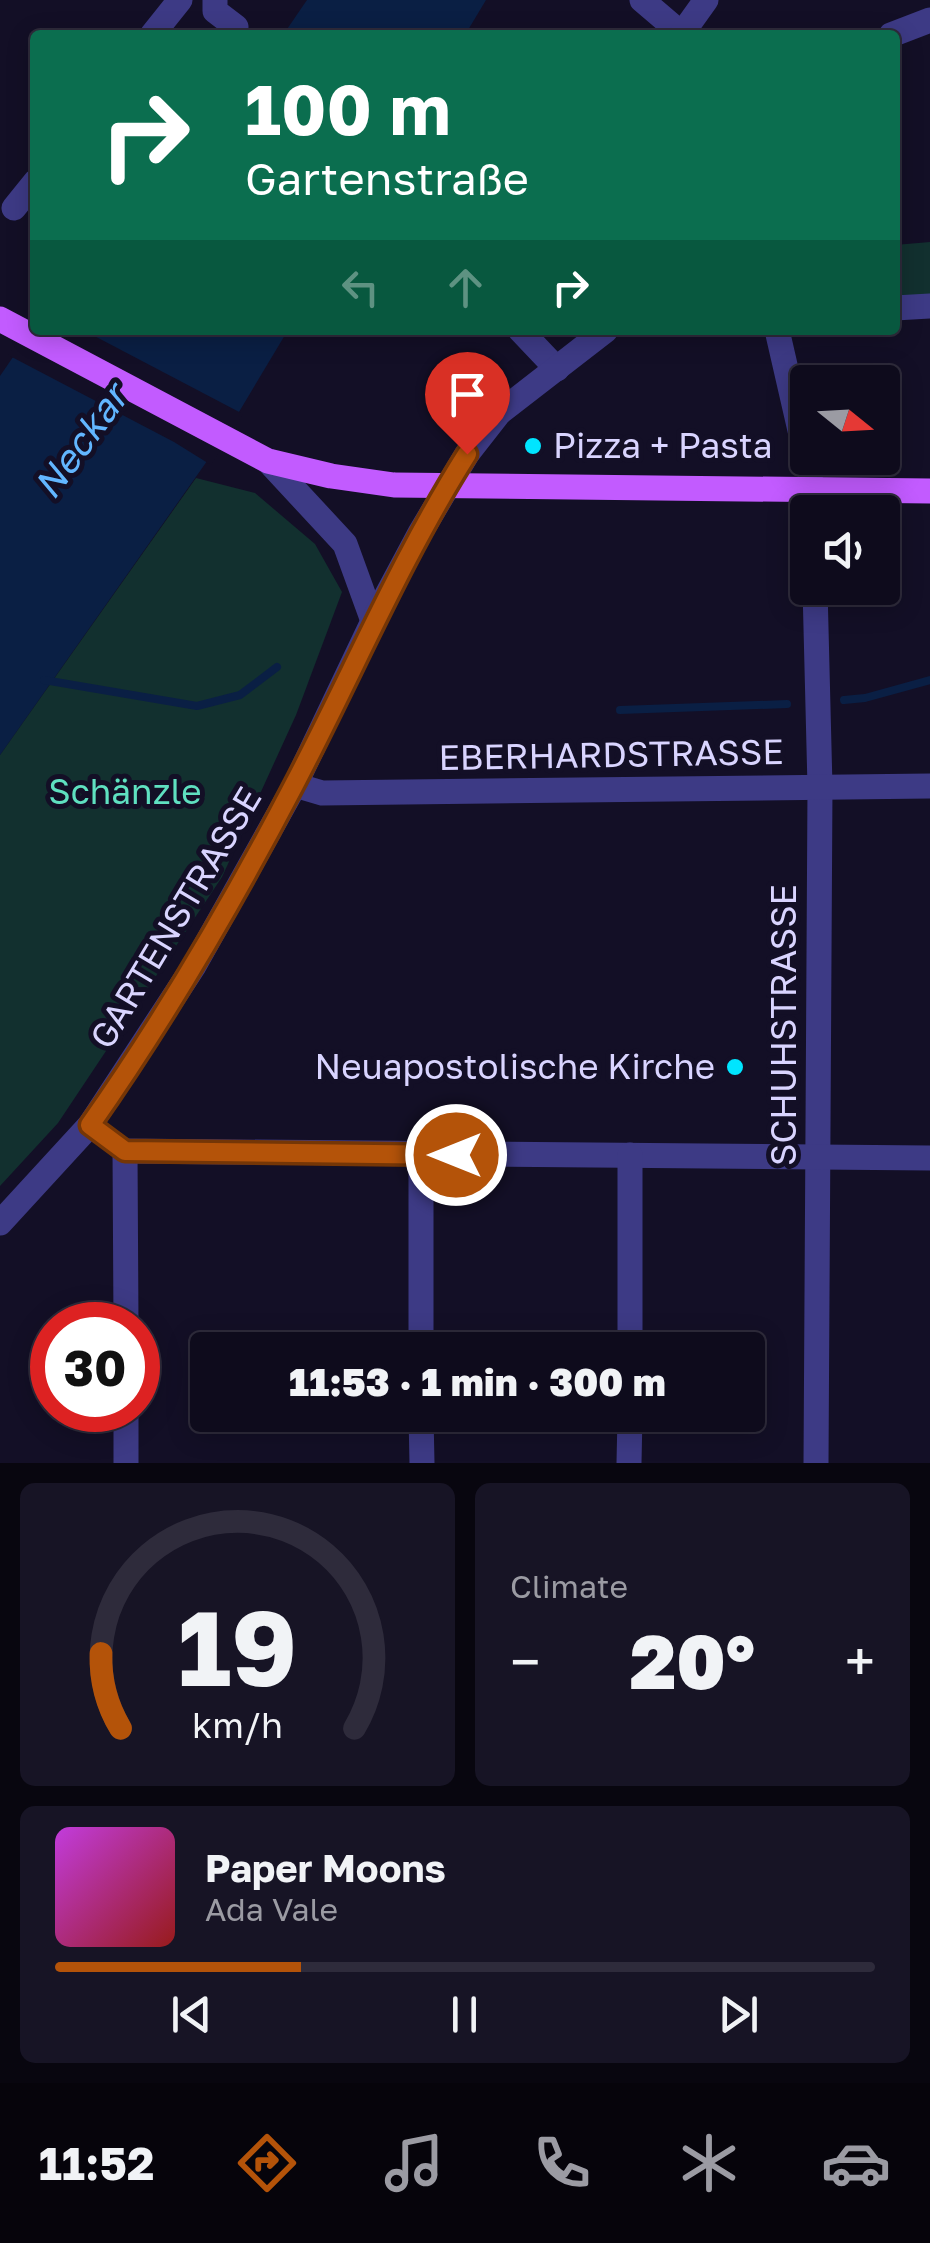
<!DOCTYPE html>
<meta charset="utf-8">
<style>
body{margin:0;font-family:"Golos Text",sans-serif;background:#171425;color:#f1f3f6;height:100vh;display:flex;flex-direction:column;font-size:38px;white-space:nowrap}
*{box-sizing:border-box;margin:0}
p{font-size:32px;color:#9b9ba3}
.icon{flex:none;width:55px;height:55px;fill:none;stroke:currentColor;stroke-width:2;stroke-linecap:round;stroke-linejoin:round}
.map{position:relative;height:1463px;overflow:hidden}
.sheet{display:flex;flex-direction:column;gap:20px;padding:20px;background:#08060f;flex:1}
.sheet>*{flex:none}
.hud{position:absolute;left:30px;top:30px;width:870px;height:305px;border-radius:10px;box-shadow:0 5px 25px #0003,0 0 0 2px #2e2b3b;background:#0b6e4f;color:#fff;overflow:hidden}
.needle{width:65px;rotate:108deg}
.tools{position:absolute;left:790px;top:365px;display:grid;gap:20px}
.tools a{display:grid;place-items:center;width:110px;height:110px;border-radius:10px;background:#0e0b1c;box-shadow:0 5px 25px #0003,0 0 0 2px #2e2b3b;font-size:50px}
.speed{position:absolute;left:30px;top:1302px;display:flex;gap:20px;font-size:50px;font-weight:700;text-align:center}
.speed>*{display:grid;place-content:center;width:130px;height:130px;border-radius:50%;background:#0e0b1c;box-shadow:0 5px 25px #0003,0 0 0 2px #2e2b3b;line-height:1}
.speed .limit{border:15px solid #d22;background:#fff;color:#111}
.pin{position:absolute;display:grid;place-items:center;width:85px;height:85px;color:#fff;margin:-102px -42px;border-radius:50% 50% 50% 0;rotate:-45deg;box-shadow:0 0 10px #0007}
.pin .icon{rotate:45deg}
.me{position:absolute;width:110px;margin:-55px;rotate:270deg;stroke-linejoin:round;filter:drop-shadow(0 0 8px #0008)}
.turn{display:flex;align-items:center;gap:35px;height:210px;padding:0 50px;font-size:45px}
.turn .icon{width:130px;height:130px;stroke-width:2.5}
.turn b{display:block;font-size:70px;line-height:85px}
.lanes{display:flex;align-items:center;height:95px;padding:0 50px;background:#0003;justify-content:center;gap:50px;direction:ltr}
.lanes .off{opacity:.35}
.big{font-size:75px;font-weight:800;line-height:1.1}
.sheet .tile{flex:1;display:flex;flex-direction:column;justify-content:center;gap:15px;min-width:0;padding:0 35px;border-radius:15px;background:#171425}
.sheet .dial{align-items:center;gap:0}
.dial svg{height:260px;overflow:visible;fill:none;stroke:#2e2b3b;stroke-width:7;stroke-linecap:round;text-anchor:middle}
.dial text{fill:#f1f3f6;stroke:none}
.song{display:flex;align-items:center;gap:30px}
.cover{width:120px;height:120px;border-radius:15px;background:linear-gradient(135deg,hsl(290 70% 55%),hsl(0 70% 35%))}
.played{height:10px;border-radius:5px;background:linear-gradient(90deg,#b45309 30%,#2e2b3b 30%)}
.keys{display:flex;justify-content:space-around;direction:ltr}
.heat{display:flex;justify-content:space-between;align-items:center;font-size:55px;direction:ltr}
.sheet .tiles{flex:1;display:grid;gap:20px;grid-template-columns:1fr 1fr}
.tile:last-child{grid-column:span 2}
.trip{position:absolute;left:190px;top:1332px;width:575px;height:100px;border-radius:10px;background:#0e0b1c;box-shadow:0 5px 25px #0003,0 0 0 2px #2e2b3b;font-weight:800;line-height:100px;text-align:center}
.tab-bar{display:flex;height:160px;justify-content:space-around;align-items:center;background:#06040b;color:#9b9ba3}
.tab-bar .icon{width:70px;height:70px}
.tab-bar .active{color:#b45309}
.tab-bar b{font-size:45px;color:#f1f3f6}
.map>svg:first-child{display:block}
.green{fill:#12302f}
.water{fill:#0a1f44}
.pier{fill:#130f26}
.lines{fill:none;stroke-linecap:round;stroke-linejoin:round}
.stream{stroke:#0a1f44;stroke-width:8}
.minor{stroke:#3d3a85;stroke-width:25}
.major{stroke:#c25bff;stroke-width:25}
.route-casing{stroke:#753606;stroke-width:25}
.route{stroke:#b45309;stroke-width:18}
.poi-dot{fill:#00e5ff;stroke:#130f26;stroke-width:4}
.labels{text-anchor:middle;stroke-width:10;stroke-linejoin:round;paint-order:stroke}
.poi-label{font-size:35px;fill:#d9d4ff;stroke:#130f26;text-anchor:start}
.street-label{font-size:35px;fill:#d9d4ff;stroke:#130f26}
.park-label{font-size:35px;fill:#5fe0c0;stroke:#130f26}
.water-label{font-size:38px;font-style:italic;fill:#62b6ff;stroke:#130f26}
</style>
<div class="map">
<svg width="930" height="1463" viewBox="0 0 930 1463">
<rect width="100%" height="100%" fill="#130f26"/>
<!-- green -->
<g class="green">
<path d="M930,242V298L895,301V245Z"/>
<path d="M196,478L255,493L315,544L342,592L296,715L222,877L58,1123L0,1186V755Z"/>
</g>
<!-- water -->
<g class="water">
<path d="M307,0H486L465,35H283Z"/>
<path d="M35,325V330H288L224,437L0,755V376Z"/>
</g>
<!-- pier -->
<path class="pier" d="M35,320V330H83L243,414L211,465L174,442L8,355Z"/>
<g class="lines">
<!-- stream -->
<g class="stream">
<path d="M44,680L197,706L240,695L277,667"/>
<path d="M844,700L865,698L930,680"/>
<path d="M620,710L787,704"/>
</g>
<!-- minor -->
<g class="minor">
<path d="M215,0V11L236,27"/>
<path d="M642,0L683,35"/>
<path d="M152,35L180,0"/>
<path d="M681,35L706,0"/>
<path d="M891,35L930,20"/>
<path d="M14,208L35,182"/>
<path d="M895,308L930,306"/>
<path d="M520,330L557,369"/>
<path d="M777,330L810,474L813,512"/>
<path d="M268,461L345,544L373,621"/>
<path d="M815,588L820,787L816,1463"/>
<path d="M295,785L322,793L930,786"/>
<path d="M125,1151L930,1158"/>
<path d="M125,1151L126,1325"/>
<path d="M0,1223L90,1125L194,966L295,785L373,621L420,533L467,454L499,413L606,330"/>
<path d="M421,1350V1155"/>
<path d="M630,1350V1155"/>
<path d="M421,1415L422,1463"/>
<path d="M126,1463V1410"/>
<path d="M629,1463L630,1415"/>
</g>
<!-- major -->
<path class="major" d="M0,319L268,461L331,476L394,485L930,491"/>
</g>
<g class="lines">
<!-- route casing -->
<g class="route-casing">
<path id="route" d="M456,1155L125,1151L90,1125C166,1017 233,902 294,785C352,675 400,560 467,454"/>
</g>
<!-- route -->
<use href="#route" class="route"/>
</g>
<!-- markers -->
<g class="poi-dot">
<circle cx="533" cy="446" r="10"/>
<circle cx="735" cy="1067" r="10"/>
</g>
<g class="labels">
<!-- poi labels -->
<g class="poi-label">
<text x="553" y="458">Pizza + Pasta</text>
<text x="715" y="1079" text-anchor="end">Neuapostolische Kirche</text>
</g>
<!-- street labels -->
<g class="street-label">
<text transform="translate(611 755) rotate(-1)" y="12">EBERHARDSTRASSE</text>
<text transform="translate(176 918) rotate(-59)" y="12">GARTENSTRASSE</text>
<text transform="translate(784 1025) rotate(-90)" y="12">SCHUHSTRASSE</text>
</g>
<!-- park labels -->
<g class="park-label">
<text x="125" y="804">Schänzle</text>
</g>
<!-- water labels -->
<g class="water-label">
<text transform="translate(81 442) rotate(-54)" y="13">Neckar</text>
</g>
</g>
</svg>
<div class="tools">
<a><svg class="needle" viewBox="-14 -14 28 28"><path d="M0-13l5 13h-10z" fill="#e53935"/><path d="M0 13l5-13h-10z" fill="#9b9ba3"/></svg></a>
<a><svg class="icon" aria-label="sound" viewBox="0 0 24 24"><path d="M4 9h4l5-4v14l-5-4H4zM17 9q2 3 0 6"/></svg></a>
</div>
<div class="speed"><div class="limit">30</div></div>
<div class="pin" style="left:467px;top:454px;background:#d93025"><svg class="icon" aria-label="arrive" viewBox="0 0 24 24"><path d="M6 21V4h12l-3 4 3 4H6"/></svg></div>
<svg class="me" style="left:456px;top:1155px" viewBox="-20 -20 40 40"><circle r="17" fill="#b45309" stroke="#fff" stroke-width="3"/><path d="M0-11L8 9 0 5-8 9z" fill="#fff"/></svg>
<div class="trip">11:53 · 1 min · 300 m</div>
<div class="hud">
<div class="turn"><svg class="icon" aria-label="right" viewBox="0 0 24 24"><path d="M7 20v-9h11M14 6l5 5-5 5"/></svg><div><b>100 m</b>Gartenstraße</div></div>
<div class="lanes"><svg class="icon off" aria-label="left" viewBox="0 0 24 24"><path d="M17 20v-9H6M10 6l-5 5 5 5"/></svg><svg class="icon off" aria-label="ahead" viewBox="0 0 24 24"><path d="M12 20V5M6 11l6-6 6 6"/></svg><svg class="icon" aria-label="right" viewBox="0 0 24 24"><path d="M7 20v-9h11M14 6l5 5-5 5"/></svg></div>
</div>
</div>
<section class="sheet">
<div class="tiles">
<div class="tile dial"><svg viewBox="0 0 100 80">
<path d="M14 69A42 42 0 1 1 86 69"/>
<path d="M14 69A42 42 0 0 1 8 46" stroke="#b45309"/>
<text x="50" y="56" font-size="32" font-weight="700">19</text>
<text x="50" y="72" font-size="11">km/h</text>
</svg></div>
<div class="tile"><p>Climate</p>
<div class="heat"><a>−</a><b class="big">20°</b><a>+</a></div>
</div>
<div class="tile">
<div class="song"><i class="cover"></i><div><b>Paper Moons</b><p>Ada Vale</p></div></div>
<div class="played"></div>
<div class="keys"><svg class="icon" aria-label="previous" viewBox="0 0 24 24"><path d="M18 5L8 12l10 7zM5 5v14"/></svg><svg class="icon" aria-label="pause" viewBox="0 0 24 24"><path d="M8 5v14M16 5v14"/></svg><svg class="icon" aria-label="next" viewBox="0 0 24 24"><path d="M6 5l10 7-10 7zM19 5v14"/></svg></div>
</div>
</div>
</section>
<nav class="tab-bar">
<b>11:52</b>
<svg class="icon active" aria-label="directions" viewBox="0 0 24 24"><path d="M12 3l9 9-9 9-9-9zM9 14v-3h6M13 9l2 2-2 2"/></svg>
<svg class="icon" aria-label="music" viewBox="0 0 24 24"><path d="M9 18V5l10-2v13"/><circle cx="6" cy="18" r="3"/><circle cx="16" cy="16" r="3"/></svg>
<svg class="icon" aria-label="phone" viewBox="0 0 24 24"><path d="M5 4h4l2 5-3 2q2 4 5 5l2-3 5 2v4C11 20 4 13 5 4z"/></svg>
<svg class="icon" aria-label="climate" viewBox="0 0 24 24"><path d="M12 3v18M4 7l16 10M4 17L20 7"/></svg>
<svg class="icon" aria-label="car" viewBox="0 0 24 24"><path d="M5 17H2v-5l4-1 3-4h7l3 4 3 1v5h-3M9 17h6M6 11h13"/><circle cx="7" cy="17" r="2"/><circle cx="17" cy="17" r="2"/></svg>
</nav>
